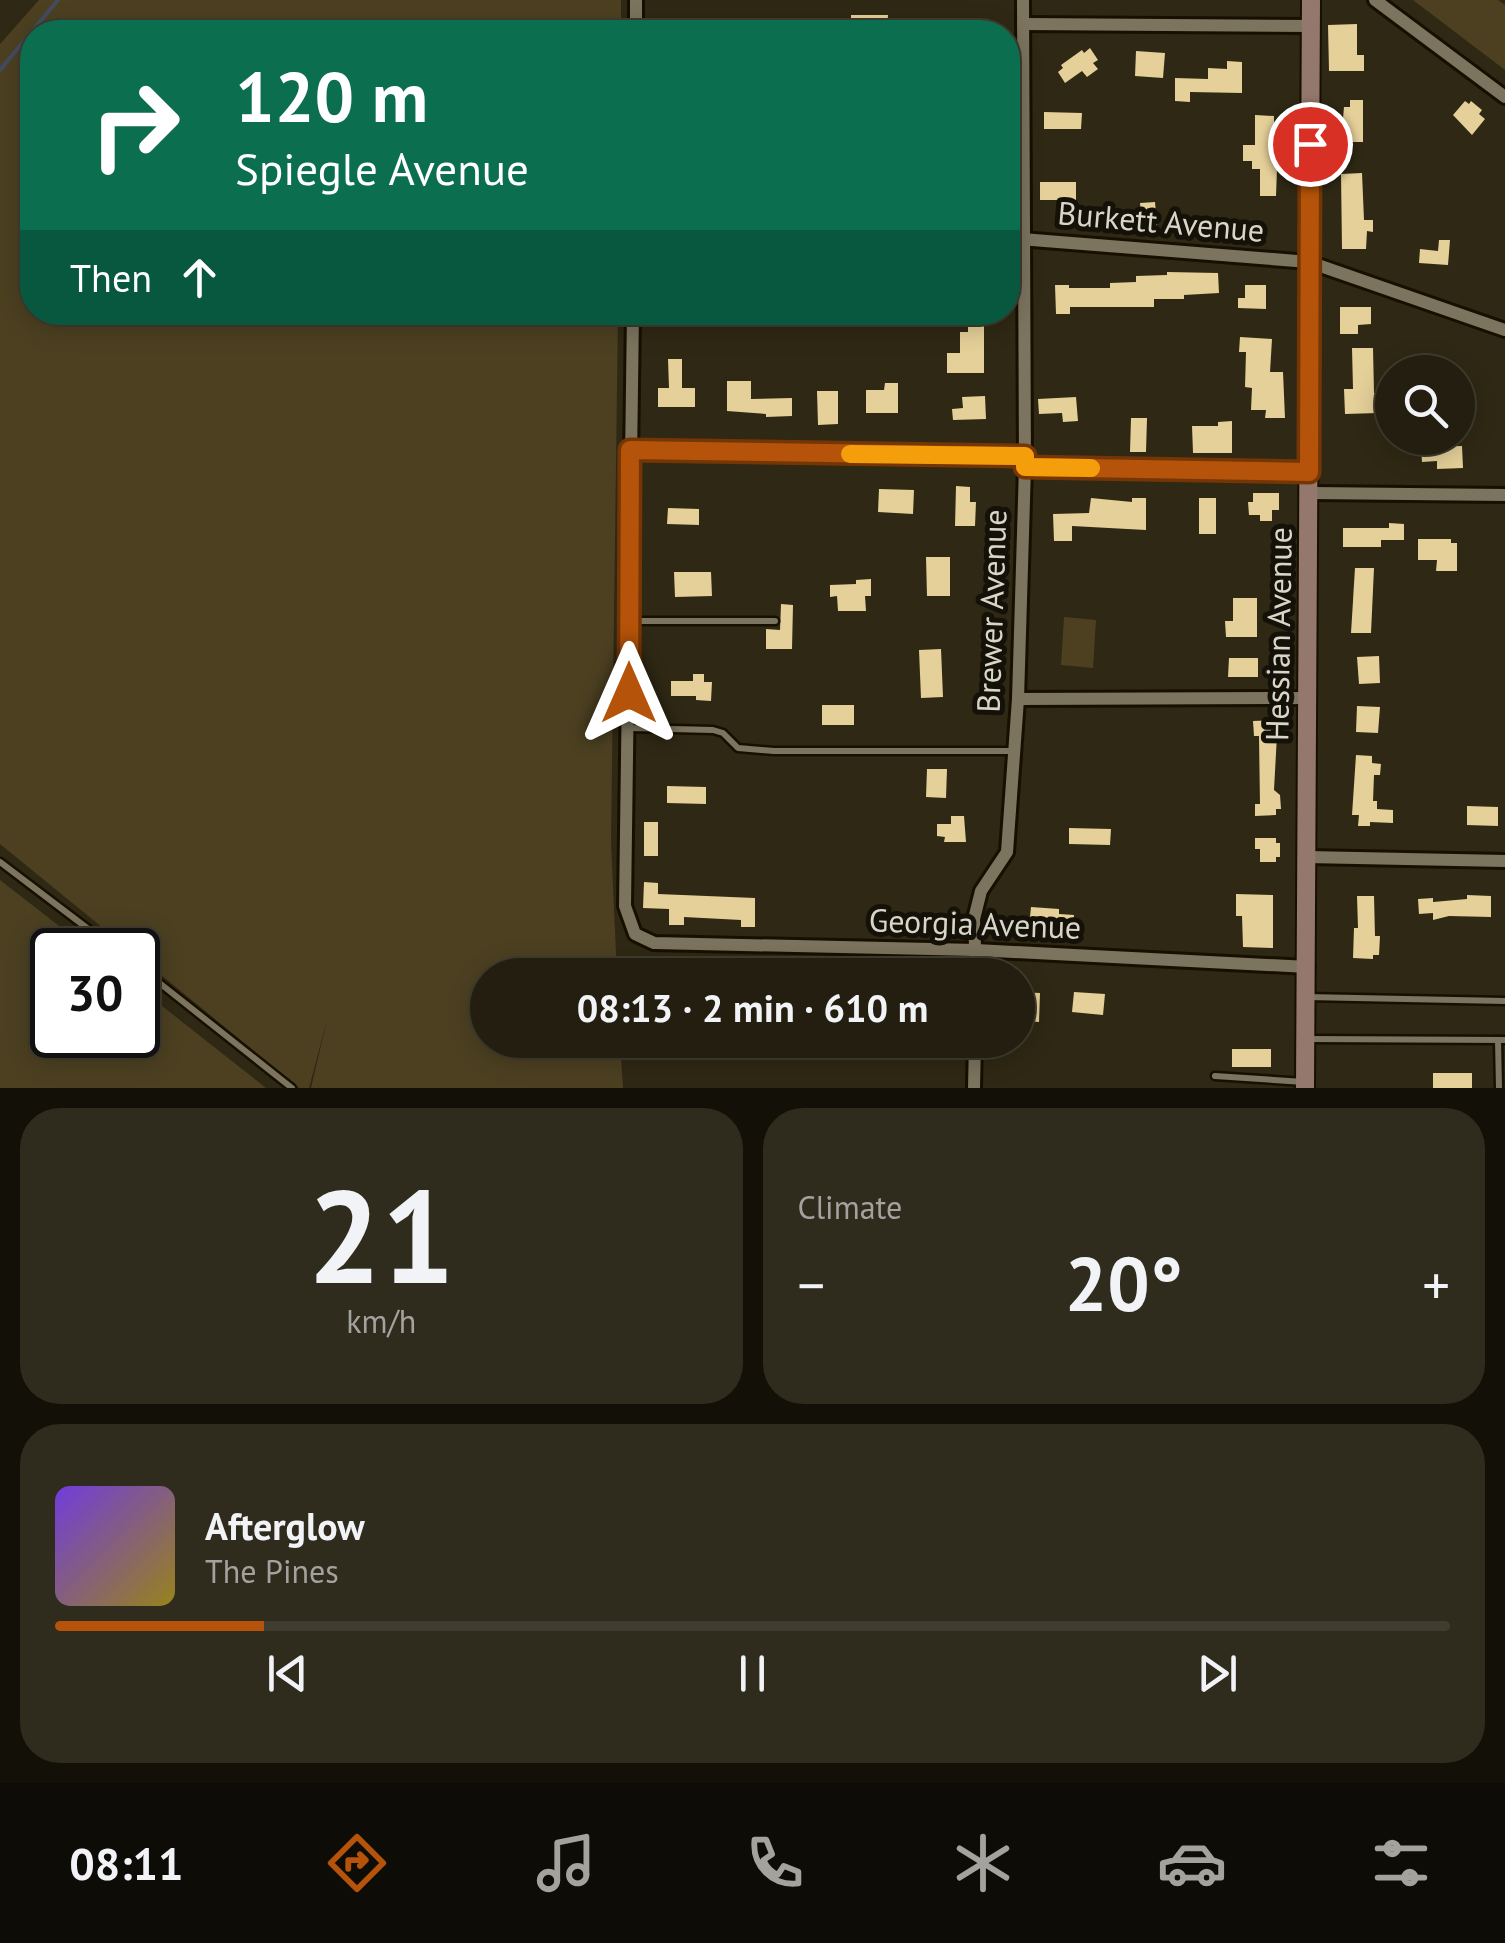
<!DOCTYPE html>
<meta charset="utf-8">
<style>
body{margin:0;font-family:"PT Sans",sans-serif;background:#2f2b1d;color:#f1f3f6;height:100vh;display:flex;flex-direction:column;font-size:38px;white-space:nowrap}
*{box-sizing:border-box;margin:0}
p{font-size:32px;color:#a3a29e}
.icon{flex:none;width:55px;height:55px;fill:none;stroke:currentColor;stroke-width:2;stroke-linecap:round;stroke-linejoin:round}
.map{position:relative;height:1088px;overflow:hidden}
.side{display:flex;flex-direction:column;gap:20px;padding:20px;background:#131008;flex:1}
.side>*{flex:none}
.hud{position:absolute;left:20px;top:20px;width:1000px;height:305px;border-radius:40px;box-shadow:0 5px 25px #0003,0 0 0 2px #403c2f;background:#0b6e4f;color:#fff;overflow:hidden}
.controls{position:absolute;left:1375px;top:355px;display:grid;gap:20px}
.controls a{display:grid;place-items:center;width:100px;height:100px;border-radius:50%;background:#231e0f;box-shadow:0 5px 25px #0003,0 0 0 2px #403c2f;font-size:50px}
.speed{position:absolute;left:30px;top:928px;display:flex;gap:20px;font-size:50px;font-weight:700;text-align:center}
.speed>*{display:grid;place-content:center;width:130px;height:130px;border-radius:50%;background:#231e0f;box-shadow:0 5px 25px #0003,0 0 0 2px #403c2f;line-height:1}
.speed .limit{border:5px solid #111;border-radius:15px;background:#fff;color:#111}
.pin{position:absolute;display:grid;place-items:center;width:85px;height:85px;color:#fff;margin:-42px;border:5px solid #fff;border-radius:50%;box-shadow:0 2px 10px #0007}
.me{position:absolute;width:110px;margin:-55px;rotate:0deg;stroke-linejoin:round;filter:drop-shadow(0 0 8px #0008)}
.turn{display:flex;align-items:center;gap:35px;height:210px;padding:0 50px;font-size:45px}
.turn .icon{width:130px;height:130px;stroke-width:2.5}
.turn b{display:block;font-size:70px;line-height:85px}
.then{display:flex;align-items:center;height:95px;padding:0 50px;background:#0003;gap:20px;font-size:38px}
.big{font-size:75px;font-weight:800;line-height:1.1}
.side .card{flex:1;display:flex;flex-direction:column;justify-content:center;gap:15px;min-width:0;padding:0 35px;border-radius:40px;background:#2f2b1d}
.side .dial{align-items:center;gap:0}
.dial b{font-size:130px;line-height:1}
.song{display:flex;align-items:center;gap:30px}
.cover{width:120px;height:120px;border-radius:15px;background:linear-gradient(135deg,hsl(260 70% 55%),hsl(50 70% 35%))}
.played{height:10px;border-radius:5px;background:linear-gradient(90deg,#b45309 15%,#403c2f 15%)}
.keys{display:flex;justify-content:space-around;direction:ltr}
.heat{display:flex;justify-content:space-between;align-items:center;font-size:55px;direction:ltr}
.side .tiles{flex:1;display:grid;gap:20px;grid-template-columns:1fr 1fr}
.card:last-child{grid-column:span 2}
.trip{position:absolute;left:470px;top:958px;width:565px;height:100px;border-radius:50px;background:#231e0f;box-shadow:0 5px 25px #0003,0 0 0 2px #403c2f;font-weight:800;line-height:100px;text-align:center}
.tab-bar{display:flex;height:160px;justify-content:space-around;align-items:center;background:#0e0c06;color:#a3a29e}
.tab-bar .icon{width:70px;height:70px}
.tab-bar .current{color:#b45309}
.tab-bar b{font-size:45px;color:#f1f3f6}
.map>svg:first-child{display:block}
.green{fill:#4c4021}
.lines{fill:none;stroke-linecap:round;stroke-linejoin:round}
.stream{stroke:#444b61;stroke-width:4}
.building{fill:#e5d099}
.lane-casing{stroke:#171001;stroke-width:11}
.street-casing{stroke:#171001;stroke-width:18}
.secondary-casing{stroke:#171001;stroke-width:22}
.lane{stroke:#7c745e;stroke-width:6}
.street{stroke:#7c745e;stroke-width:12}
.secondary{stroke:#95786d;stroke-width:18}
.route-casing{stroke:#753606;stroke-width:25}
.route{stroke:#b45309;stroke-width:18}
.slow{stroke:#f59e0b;stroke-width:18}
.labels{text-anchor:middle;stroke-width:10;stroke-linejoin:round;paint-order:stroke}
.street-label{font-size:32px;fill:#dad5c9;stroke:#141108}
</style>
<div class="map">
<svg width="1505" height="1088" viewBox="0 0 1505 1088">
<rect width="100%" height="100%" fill="#2f2814"/>
<!-- green -->
<g class="green">
<path d="M39,0H621V32H32V312L618,313L611,842L617,975H488V1040H620L623,1088H311L327,1020L309,1088H299L138,956V950H130L0,844V44Z"/>
<path d="M1413,0H1498L1505,5V70Z"/>
<path d="M1064,617L1096,620L1093,668L1061,665Z"/>
<path d="M0,880L90,950H52V1035H138V987L266,1088H0Z"/>
</g>
<g class="lines">
<!-- stream -->
<path class="stream" d="M0,70L58,0"/>
</g>
<!-- building -->
<g class="building">
<path d="M851,15H888L887,32H851Z"/>
<path d="M1357,24V55H1364V71H1329L1328,25Z"/>
<path d="M1090,48L1098,60L1093,63L1098,69L1087,77L1082,71L1065,83L1058,72L1063,68L1061,65L1082,50L1084,53Z"/>
<path d="M1136,51L1165,53L1163,78L1135,76Z"/>
<path d="M1227,61L1242,62V93L1190,92V102L1175,101V78L1208,79V68L1227,69Z"/>
<path d="M1350,100H1363V142H1341L1344,107H1350Z"/>
<path d="M1465,101L1469,104L1471,101L1482,110L1479,114L1485,119L1472,135L1453,115Z"/>
<path d="M1044,112L1082,113L1081,129H1044Z"/>
<path d="M1255,115L1274,116V153H1282V169H1277L1276,196H1260V169H1252V161H1243V145H1255Z"/>
<path d="M1362,173L1364,220H1373V232L1367,231L1366,249H1342L1341,174Z"/>
<rect x="1040" y="182" width="36" height="18"/>
<path d="M1155,202L1157,226L1129,229L1128,216L1141,214L1140,203Z"/>
<path d="M1439,240H1450L1448,265L1419,263L1420,249L1438,251Z"/>
<path d="M1167,272L1218,273L1219,293L1184,295V299H1154V307H1070V314H1056L1055,285H1069V288H1110V283L1136,282V276L1167,275Z"/>
<path d="M1245,285H1266V309L1238,308V298H1245Z"/>
<path d="M1340,307H1371V324L1358,325V334H1340Z"/>
<path d="M968,322H984V373H947V353H960V332H968Z"/>
<path d="M1240,337L1272,339L1270,372H1283L1285,418H1265L1266,410H1251L1252,388L1245,387L1246,352H1239Z"/>
<path d="M1352,348H1373L1374,393H1378V413L1345,414L1344,389H1353Z"/>
<path d="M668,359H682V388H695V407H658V388H669Z"/>
<path d="M727,381H751V399L792,398V416L766,417V414L727,411Z"/>
<path d="M885,383H898V413H866V390H884Z"/>
<path d="M817,391H838V424L818,425Z"/>
<path d="M985,396L986,419L953,420L952,409L963,408L962,397Z"/>
<path d="M1076,397L1078,421L1063,422L1062,413L1039,414L1038,399Z"/>
<path d="M1131,418H1147L1146,452H1130Z"/>
<path d="M1232,421V453H1193L1192,426H1218V422Z"/>
<path d="M1462,446L1463,468L1437,469V461L1422,462L1421,447Z"/>
<path d="M956,486L970,487V502H976L975,526H955Z"/>
<path d="M879,489L914,490L913,514L878,512Z"/>
<path d="M1253,493H1279V510H1272V521H1260V515H1249L1248,502H1253Z"/>
<path d="M1091,498L1132,502V498H1146V530L1072,526V541H1054L1053,514L1089,513Z"/>
<rect x="1199" y="498" width="17" height="36"/>
<path d="M668,508L699,509V525L667,524Z"/>
<path d="M1389,523L1404,524V540H1381V547H1343V528H1389Z"/>
<path d="M1418,539H1451V543H1457V571H1436L1437,560H1418Z"/>
<path d="M926,557H950V596H927Z"/>
<path d="M1355,568H1374L1371,633H1351Z"/>
<path d="M674,572H711L712,596L675,597Z"/>
<path d="M871,579V596H865L866,611H838L837,596L830,597V585L856,584V580Z"/>
<path d="M1233,598H1257V637H1226L1225,621H1233Z"/>
<path d="M781,604L793,605L792,649H766V629L780,630Z"/>
<path d="M941,649L943,697L921,698L919,650Z"/>
<path d="M1379,656L1380,683L1359,684L1357,657Z"/>
<path d="M1229,658H1258V677H1228Z"/>
<path d="M693,674H704V682H712L711,701L696,700V696H671V681H693Z"/>
<rect x="822" y="705" width="32" height="20"/>
<path d="M1357,706L1380,707L1378,733L1356,732Z"/>
<path d="M1282,720L1283,735H1277L1274,790L1280,795L1281,809H1276V815L1255,816V804H1260L1259,736H1254L1253,721Z"/>
<path d="M1356,755L1372,756V763L1381,764L1380,775H1374L1373,801H1377V809L1393,810V823L1370,822V826H1358L1359,815H1352Z"/>
<path d="M927,769H947L946,798L926,797Z"/>
<path d="M667,786L706,787V804L667,803Z"/>
<path d="M1467,806L1498,807V826L1467,825Z"/>
<path d="M951,816H964L966,842H944L945,837L937,836V824H951Z"/>
<rect x="644" y="822" width="14" height="34"/>
<path d="M1069,828L1111,829L1110,845L1069,844Z"/>
<path d="M1255,838H1276V843H1280V857H1276V862H1260V849H1255Z"/>
<path d="M644,882L658,883V894L755,898V927H741V920L684,917V925H669V909L643,908Z"/>
<path d="M1236,894L1273,895V948L1243,947L1242,916H1236Z"/>
<path d="M1467,895L1491,896V917L1449,916L1433,920V913L1419,914L1418,899L1433,898V902L1467,899Z"/>
<path d="M1357,896H1374L1375,936H1380L1379,955H1373V959L1353,958L1354,928H1358Z"/>
<path d="M1031,907L1059,909V914L1074,915L1073,930L1029,927Z"/>
<path d="M1018,992L1040,993L1039,1022L1027,1021V1014L1018,1013Z"/>
<path d="M1074,992L1105,994L1103,1015L1072,1012Z"/>
<rect x="1232" y="1049" width="39" height="18"/>
<rect x="1433" y="1073" width="39" height="15"/>
</g>
<g class="lines">
<!-- lane casing -->
<g class="lane-casing">
<g id="lane">
<path d="M630,621H775"/>
<path d="M630,728L713,730L723,733L738,748L774,751H1014"/>
<path d="M0,862L116,950"/>
<path d="M138,966L292,1088"/>
<path d="M1306,997L1505,1001"/>
<path d="M1308,1039L1505,1040"/>
<path d="M1498,1040L1499,1088"/>
<path d="M1215,1076L1304,1082"/>
</g>
</g>
<!-- street casing -->
<g class="street-casing">
<g id="street">
<path d="M1375,0L1505,97"/>
<path d="M1023,24L1311,26"/>
<path d="M636,32V0"/>
<path d="M1008,238L1309,262L1505,330"/>
<path d="M633,312L625,906L635,934L654,943L976,950L1308,967"/>
<path d="M631,450L1025,456"/>
<path d="M1025,467L1309,472"/>
<path d="M1311,493L1505,495"/>
<path d="M1018,699L1308,698"/>
<path d="M1307,857L1505,861"/>
<path d="M976,975L974,919L981,891L1007,852L1018,699L1025,467L1023,0"/>
<path d="M974,1088L975,1040"/>
</g>
</g>
<!-- secondary casing -->
<g class="secondary-casing">
<path id="secondary" d="M1305,1088L1311,0"/>
</g>
<!-- lane -->
<use href="#lane" class="lane"/>
<!-- street -->
<use href="#street" class="street"/>
<!-- secondary -->
<use href="#secondary" class="secondary"/>
</g>
<g class="lines">
<!-- route casing -->
<g class="route-casing">
<path id="route" d="M629,693L630,450L1025,456V467L1309,472L1310,144"/>
</g>
<!-- route -->
<use href="#route" class="route"/>
<!-- slow -->
<path class="slow" d="M850,454L1025,456V467L1091,468"/>
</g>
<g class="labels">
<!-- street labels -->
<g class="street-label">
<text transform="translate(1161 222) rotate(5)" y="11">Burkett Avenue</text>
<text transform="translate(992 611) rotate(-88)" y="11">Brewer Avenue</text>
<text transform="translate(1279 634) rotate(-89)" y="11">Hessian Avenue</text>
<text transform="translate(975 924) rotate(2)" y="11">Georgia Avenue</text>
</g>
</g>
</svg>
<div class="controls">
<a><svg class="icon" aria-label="search" viewBox="0 0 24 24"><circle cx="10" cy="10" r="6"/><path d="M15 15l6 6"/></svg></a>
</div>
<div class="speed"><div class="limit">30</div></div>
<div class="pin" style="left:1310px;top:144px;background:#d93025"><svg class="icon" aria-label="arrive" viewBox="0 0 24 24"><path d="M6 21V4h12l-3 4 3 4H6"/></svg></div>
<svg class="me" style="left:629px;top:693px" viewBox="-20 -20 40 40"><path d="M0-17L14 15 0 8-14 15z" fill="#b45309" stroke="#fff" stroke-width="4"/></svg>
<div class="trip">08:13 · 2 min · 610 m</div>
<div class="hud">
<div class="turn"><svg class="icon" aria-label="right" viewBox="0 0 24 24"><path d="M7 20v-9h11M14 6l5 5-5 5"/></svg><div><b>120 m</b>Spiegle Avenue</div></div>
<div class="then">Then<svg class="icon" aria-label="ahead" viewBox="0 0 24 24"><path d="M12 20V5M6 11l6-6 6 6"/></svg></div>
</div>
</div>
<section class="side">
<div class="tiles">
<div class="card dial"><b>21</b><p>km/h</p></div>
<div class="card"><p>Climate</p>
<div class="heat"><a>−</a><b class="big">20°</b><a>+</a></div>
</div>
<div class="card">
<div class="song"><i class="cover"></i><div><b>Afterglow</b><p>The Pines</p></div></div>
<div class="played"></div>
<div class="keys"><svg class="icon" aria-label="previous" viewBox="0 0 24 24"><path d="M18 5L8 12l10 7zM5 5v14"/></svg><svg class="icon" aria-label="pause" viewBox="0 0 24 24"><path d="M8 5v14M16 5v14"/></svg><svg class="icon" aria-label="next" viewBox="0 0 24 24"><path d="M6 5l10 7-10 7zM19 5v14"/></svg></div>
</div>
</div>
</section>
<nav class="tab-bar">
<b>08:11</b>
<svg class="icon current" aria-label="directions" viewBox="0 0 24 24"><path d="M12 3l9 9-9 9-9-9zM9 14v-3h6M13 9l2 2-2 2"/></svg>
<svg class="icon" aria-label="music" viewBox="0 0 24 24"><path d="M9 18V5l10-2v13"/><circle cx="6" cy="18" r="3"/><circle cx="16" cy="16" r="3"/></svg>
<svg class="icon" aria-label="phone" viewBox="0 0 24 24"><path d="M5 4h4l2 5-3 2q2 4 5 5l2-3 5 2v4C11 20 4 13 5 4z"/></svg>
<svg class="icon" aria-label="climate" viewBox="0 0 24 24"><path d="M12 3v18M4 7l16 10M4 17L20 7"/></svg>
<svg class="icon" aria-label="car" viewBox="0 0 24 24"><path d="M5 17H2v-5l4-1 3-4h7l3 4 3 1v5h-3M9 17h6M6 11h13"/><circle cx="7" cy="17" r="2"/><circle cx="17" cy="17" r="2"/></svg>
<svg class="icon" aria-label="filters" viewBox="0 0 24 24"><path d="M4 7h16M4 17h16"/><circle cx="9" cy="7" r="2"/><circle cx="15" cy="17" r="2"/></svg>
</nav>
